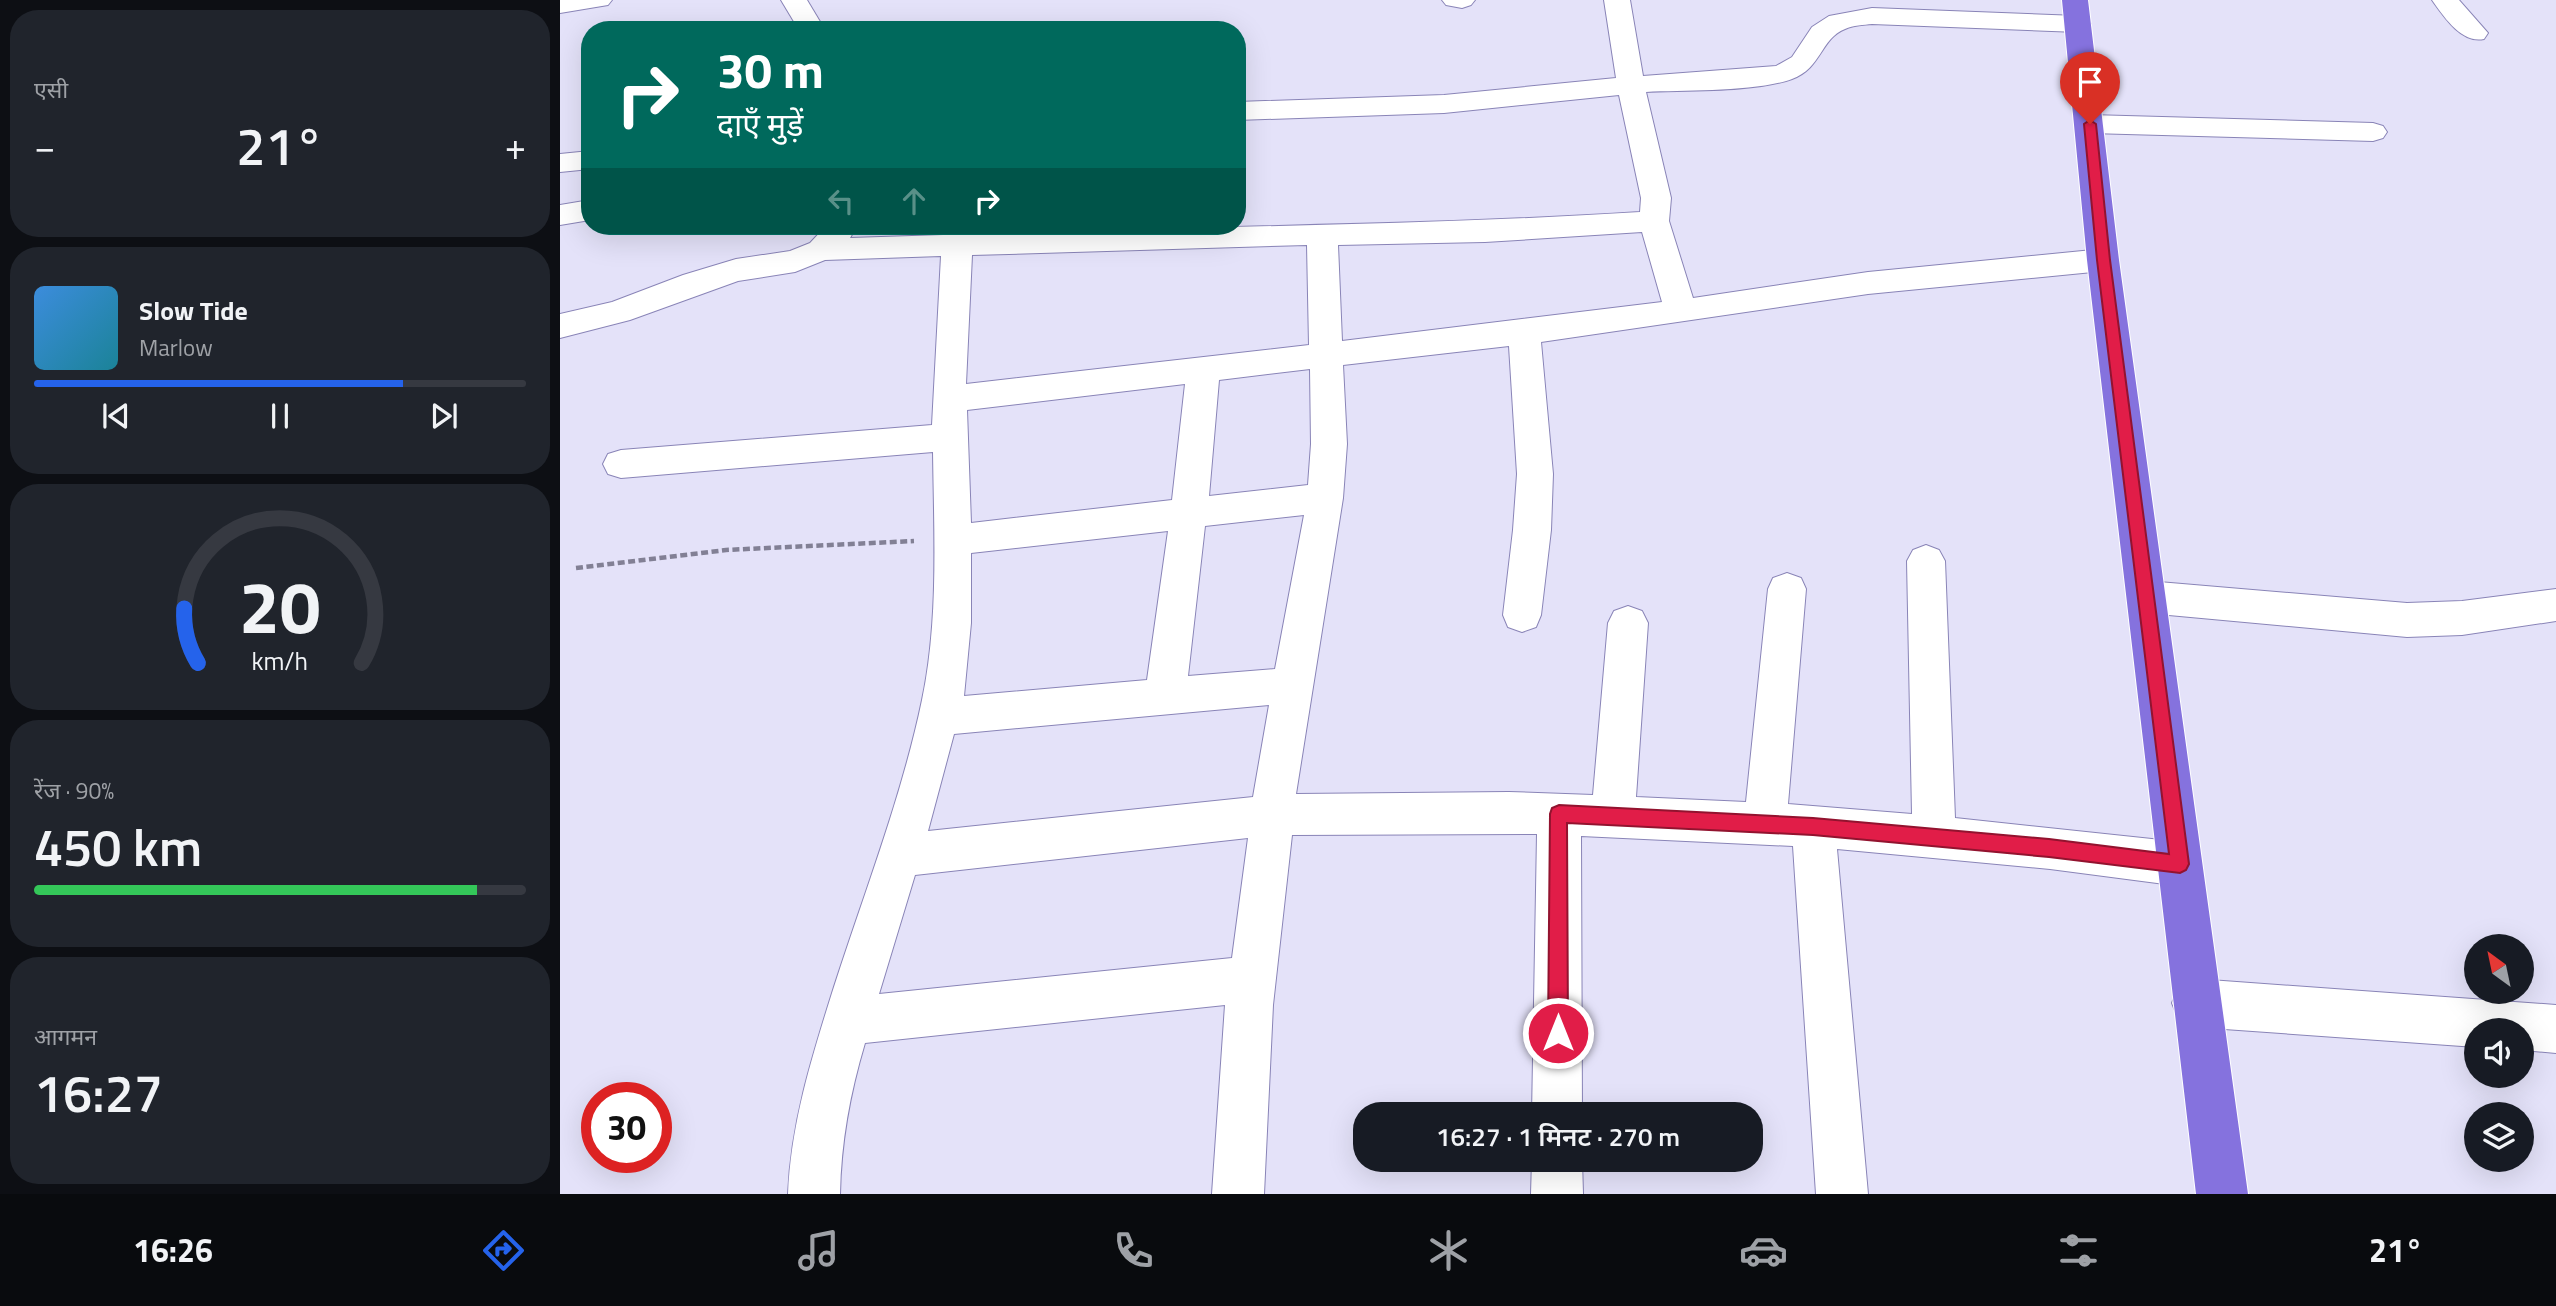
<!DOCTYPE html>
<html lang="hi">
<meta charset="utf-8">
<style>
body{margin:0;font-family:"Titillium Web","Noto Sans Devanagari",sans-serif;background:#20242c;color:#f1f3f6;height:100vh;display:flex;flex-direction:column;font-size:26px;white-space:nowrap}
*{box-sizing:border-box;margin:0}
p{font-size:23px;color:#9ea1a6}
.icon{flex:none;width:38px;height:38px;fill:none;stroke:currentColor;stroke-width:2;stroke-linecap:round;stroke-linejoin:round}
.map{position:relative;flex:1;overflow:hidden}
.sheet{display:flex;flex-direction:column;gap:10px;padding:10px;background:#0d0f14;width:560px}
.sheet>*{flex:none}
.top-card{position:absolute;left:21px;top:21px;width:665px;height:214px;border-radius:28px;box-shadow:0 7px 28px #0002;background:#00695c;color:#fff;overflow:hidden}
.needle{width:46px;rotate:327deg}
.buttons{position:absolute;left:1904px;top:934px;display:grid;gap:14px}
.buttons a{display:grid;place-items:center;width:70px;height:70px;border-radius:50%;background:#171b24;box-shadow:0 7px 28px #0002;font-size:35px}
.speed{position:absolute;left:21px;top:1082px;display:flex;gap:14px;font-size:35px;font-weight:700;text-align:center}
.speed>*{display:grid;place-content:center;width:91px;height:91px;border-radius:50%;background:#171b24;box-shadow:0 7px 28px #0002;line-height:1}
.speed .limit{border:10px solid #d22;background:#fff;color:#111}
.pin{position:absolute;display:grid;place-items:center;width:60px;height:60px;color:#fff;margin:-72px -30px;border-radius:50% 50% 50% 0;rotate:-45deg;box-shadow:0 0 7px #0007}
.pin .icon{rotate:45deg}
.me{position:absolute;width:77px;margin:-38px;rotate:0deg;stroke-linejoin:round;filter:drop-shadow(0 0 5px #0008)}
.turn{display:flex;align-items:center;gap:24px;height:147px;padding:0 21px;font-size:32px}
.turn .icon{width:91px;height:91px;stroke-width:2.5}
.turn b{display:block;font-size:49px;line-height:60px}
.lanes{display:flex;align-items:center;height:66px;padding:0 21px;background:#0003;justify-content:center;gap:35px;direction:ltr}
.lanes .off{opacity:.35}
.big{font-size:52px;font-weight:600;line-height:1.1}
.sheet .tile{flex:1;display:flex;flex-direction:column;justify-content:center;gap:10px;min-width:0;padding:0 24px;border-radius:28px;background:#20242c}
.sheet .dial{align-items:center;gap:0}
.dial svg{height:182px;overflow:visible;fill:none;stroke:#363941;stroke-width:7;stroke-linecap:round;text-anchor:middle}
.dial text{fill:#f1f3f6;stroke:none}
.song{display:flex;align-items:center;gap:21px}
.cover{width:84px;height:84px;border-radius:10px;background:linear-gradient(135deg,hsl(210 70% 55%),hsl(190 70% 35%))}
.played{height:7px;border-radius:4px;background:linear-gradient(90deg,#2563eb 75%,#363941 75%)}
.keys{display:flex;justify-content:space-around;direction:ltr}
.heat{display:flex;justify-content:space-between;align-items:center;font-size:38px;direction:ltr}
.charge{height:10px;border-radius:5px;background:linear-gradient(90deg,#34c759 90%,#363941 0)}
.trip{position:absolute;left:793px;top:1102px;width:410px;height:70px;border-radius:28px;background:#171b24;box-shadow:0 7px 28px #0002;font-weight:600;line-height:70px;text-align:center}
.dock{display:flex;height:112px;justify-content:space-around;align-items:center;background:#090b0e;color:#9ea1a6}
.dock .icon{width:49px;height:49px}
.dock .active{color:#2563eb}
.dock b{font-size:32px;color:#f1f3f6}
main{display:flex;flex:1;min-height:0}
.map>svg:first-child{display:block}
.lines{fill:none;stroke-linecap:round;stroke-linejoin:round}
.minor-casing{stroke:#8984b7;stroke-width:2}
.highway-casing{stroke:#fff;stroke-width:2}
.path{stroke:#828095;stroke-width:4.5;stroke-dasharray:7 3.5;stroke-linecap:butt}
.minor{fill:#fff;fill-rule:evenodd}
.highway{fill:#8572de;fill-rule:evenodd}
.route{fill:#e11d48;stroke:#92132f;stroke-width:2}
</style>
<main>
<section class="sheet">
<div class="tile"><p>एसी</p>
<div class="heat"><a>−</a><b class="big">21°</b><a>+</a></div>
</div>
<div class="tile">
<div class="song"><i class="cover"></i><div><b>Slow Tide</b><p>Marlow</p></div></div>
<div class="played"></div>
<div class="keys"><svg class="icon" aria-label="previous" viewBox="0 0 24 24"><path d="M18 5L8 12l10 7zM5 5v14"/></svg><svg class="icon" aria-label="pause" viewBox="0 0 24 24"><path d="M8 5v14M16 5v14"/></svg><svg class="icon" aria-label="next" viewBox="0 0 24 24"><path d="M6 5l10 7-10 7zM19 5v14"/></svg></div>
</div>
<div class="tile dial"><svg viewBox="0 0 100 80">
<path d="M14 69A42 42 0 1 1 86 69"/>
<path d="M14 69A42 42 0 0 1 8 45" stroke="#2563eb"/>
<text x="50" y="56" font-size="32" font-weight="700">20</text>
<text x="50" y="72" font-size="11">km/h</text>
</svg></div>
<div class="tile"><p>रेंज · 90%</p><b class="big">450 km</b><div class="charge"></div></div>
<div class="tile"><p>आगमन</p><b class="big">16:27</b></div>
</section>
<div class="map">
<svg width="1996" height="1194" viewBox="0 0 1996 1194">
<rect width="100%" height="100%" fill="#e4e2f9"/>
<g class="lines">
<!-- minor casing -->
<g class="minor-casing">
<g id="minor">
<path d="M0,0H52L48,5L0,13Z"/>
<path d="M221,0H247L265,30H239Z"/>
<path d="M882,0H915L911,5L902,8L886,5Z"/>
<path d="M1044,0H1070L1083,76L1216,66L1232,57L1252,27L1269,16L1312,8L1518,16L1527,18L1531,24L1527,30L1518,32L1312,24C1304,25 1293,25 1285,29C1260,39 1262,68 1232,79C1197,92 1126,90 1086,92L1111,198L1109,221L1133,298L1308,272L1543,249L1554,252L1559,260L1554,268L1543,271L1308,294L981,342L993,474L991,530L981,615L976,627L962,632L948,627L943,615L953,530L957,474L949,346L783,365L787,444L783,498L736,794L949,792L1033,795L1048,623L1054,611L1068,606L1082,611L1088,623L1076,797L1186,802L1208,589L1213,578L1227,573L1241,578L1246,589L1228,804L1352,814L1347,561L1353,550L1366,545L1379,550L1385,561L1395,818L1620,842L1636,849L1642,864L1636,879L1620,886L1490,869L1277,849L1308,1194H1256L1233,846L1021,836L1022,1115H972L977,834L732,835L713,1005L704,1194H652L665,1005L305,1043C290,1093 281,1142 280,1194H228C231,1124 251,1060 272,993C302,899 342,797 362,700C379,620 374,533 373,452L61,478L48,474L43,464L48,454L61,450L372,425L381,256L265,260L235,272L178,281L70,320L0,338V314L52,302L123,275L176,259L230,251L250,243L266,226H291L294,231L290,238L383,235L384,226H414V234C636,226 858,226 1080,212L1081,198L1059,95L884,113L677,120V102L884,95L1056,78ZM1082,232L1102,302L782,341L778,245L925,242ZM747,245L749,345L406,384L412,255ZM750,369L751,444L748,485L649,496L659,380ZM625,384L612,500L411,523L407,410ZM744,515L715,669L628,676L645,526ZM608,531L587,680L404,696L411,623V553ZM709,705L693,797L368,831L394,734ZM688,838L672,958L319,994L355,875Z"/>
<path d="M1872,0H1899L1928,33L1924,39C1902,44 1884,17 1872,0Z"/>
<path d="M1530,115L1813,123L1823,126L1827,132L1823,138L1813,141L1530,133L1520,130L1516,124L1520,118Z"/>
<path d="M30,151V169L0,172V154Z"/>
<path d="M30,200V220L0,225V205Z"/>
<path d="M1587,581L1847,603L1902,601L1996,589V621L1902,635L1847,637L1587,613L1573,609L1568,597L1573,585Z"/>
<path d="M1636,979L1996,1005V1053L1962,1050V1031H1916V1047L1636,1027L1619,1020L1612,1003L1619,986Z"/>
<path d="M972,1160H1022L1023,1194H971Z"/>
</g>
</g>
<!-- highway casing -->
<g class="highway-casing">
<path id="highway" d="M1502,0H1528L1559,260L1688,1194H1636L1527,260Z"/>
</g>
<!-- path -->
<path class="path" d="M16,568L166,550L354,541"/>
<!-- minor -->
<use href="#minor" class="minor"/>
<!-- highway -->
<use href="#highway" class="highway"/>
</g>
<!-- route -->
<path class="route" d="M1530,120L1536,124L1550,260L1629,864L1626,870L1620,873L1489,857L1253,835L1007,823L1008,1033L1005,1040L998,1043L991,1040L988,1033L990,814L992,808L999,805L1253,818L1489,839L1609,854L1537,260L1524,124Z"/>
</svg>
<div class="buttons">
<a><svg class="needle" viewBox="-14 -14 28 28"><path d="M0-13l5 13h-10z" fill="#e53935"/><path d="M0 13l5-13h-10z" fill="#9ea1a6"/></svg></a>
<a><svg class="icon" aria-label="sound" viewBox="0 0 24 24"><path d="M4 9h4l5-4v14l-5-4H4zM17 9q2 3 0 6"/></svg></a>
<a><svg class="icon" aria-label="layers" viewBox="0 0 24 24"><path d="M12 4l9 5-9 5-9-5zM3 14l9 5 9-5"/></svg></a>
</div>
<div class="speed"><div class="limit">30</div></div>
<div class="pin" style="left:1530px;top:124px;background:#d93025"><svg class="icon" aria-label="arrive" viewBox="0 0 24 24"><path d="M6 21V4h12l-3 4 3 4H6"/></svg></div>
<svg class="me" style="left:998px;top:1033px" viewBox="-20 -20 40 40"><circle r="17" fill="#e11d48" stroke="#fff" stroke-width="3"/><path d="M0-11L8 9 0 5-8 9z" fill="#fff"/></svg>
<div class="trip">16:27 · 1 मिनट · 270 m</div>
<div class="top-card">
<div class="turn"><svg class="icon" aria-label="right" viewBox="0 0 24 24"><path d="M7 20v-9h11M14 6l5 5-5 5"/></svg><div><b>30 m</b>दाएँ मुड़ें</div></div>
<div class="lanes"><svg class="icon off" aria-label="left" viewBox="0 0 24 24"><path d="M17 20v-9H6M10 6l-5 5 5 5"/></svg><svg class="icon off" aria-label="ahead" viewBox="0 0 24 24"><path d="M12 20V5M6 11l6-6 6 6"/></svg><svg class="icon" aria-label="right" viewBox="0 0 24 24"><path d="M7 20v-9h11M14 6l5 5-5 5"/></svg></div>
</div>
</div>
</main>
<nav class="dock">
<b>16:26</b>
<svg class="icon active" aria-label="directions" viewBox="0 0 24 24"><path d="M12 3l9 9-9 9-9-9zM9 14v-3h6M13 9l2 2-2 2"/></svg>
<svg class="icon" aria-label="music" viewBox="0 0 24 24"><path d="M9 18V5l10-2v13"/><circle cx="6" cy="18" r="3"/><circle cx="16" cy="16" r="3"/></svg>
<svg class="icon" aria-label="phone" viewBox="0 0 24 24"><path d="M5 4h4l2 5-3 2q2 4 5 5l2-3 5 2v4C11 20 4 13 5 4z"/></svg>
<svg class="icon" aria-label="climate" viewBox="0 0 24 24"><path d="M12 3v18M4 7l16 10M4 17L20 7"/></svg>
<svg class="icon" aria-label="car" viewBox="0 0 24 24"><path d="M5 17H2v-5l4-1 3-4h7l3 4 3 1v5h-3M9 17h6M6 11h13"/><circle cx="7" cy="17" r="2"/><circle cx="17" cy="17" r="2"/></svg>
<svg class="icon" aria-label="filters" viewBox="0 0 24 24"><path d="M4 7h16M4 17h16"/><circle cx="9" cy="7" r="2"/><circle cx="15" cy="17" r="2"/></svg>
<b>21°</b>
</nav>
